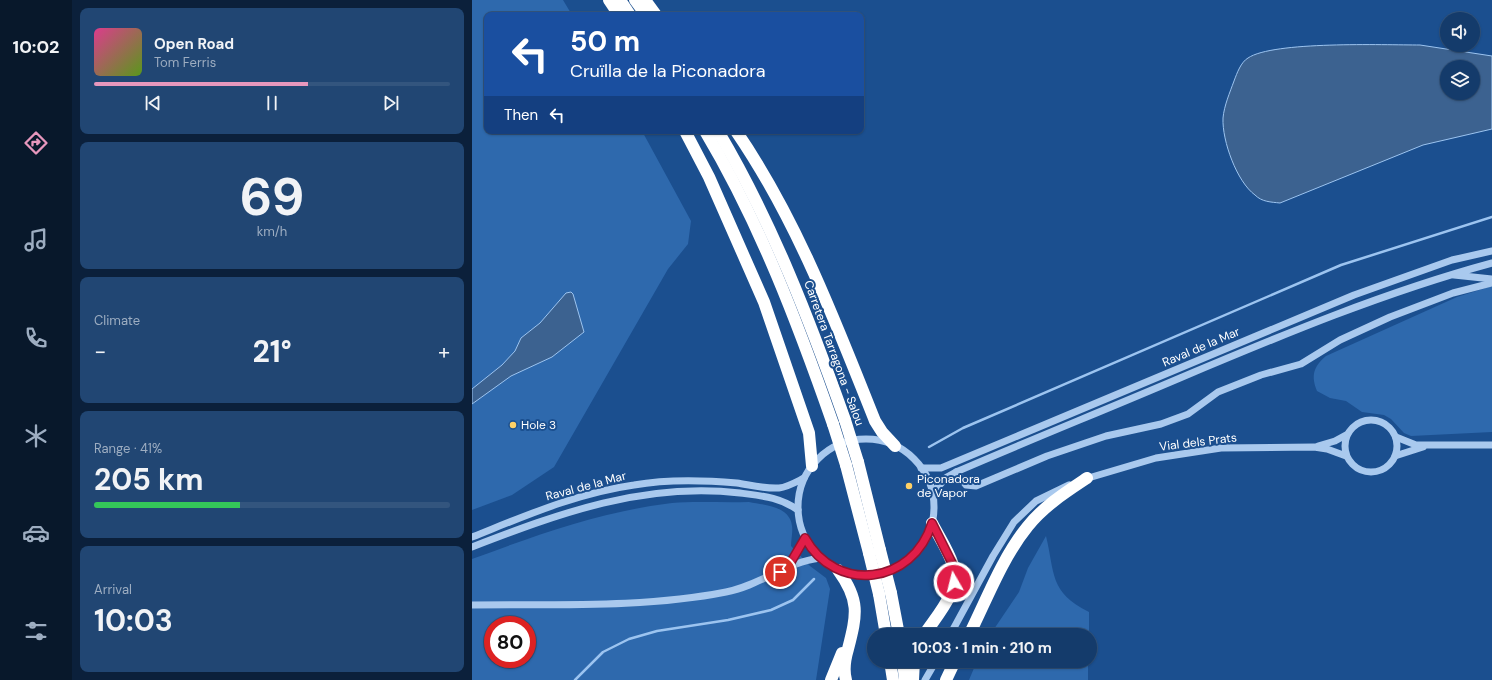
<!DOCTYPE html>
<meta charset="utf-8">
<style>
body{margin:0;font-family:"DM Sans",sans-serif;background:#214673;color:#f1f3f6;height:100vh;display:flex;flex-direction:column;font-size:15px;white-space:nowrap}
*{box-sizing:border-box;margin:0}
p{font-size:13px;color:#9dadc1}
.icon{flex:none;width:22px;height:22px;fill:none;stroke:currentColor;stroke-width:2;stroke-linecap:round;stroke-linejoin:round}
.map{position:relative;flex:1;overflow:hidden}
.details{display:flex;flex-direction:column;gap:8px;padding:8px;background:#0b203b;width:400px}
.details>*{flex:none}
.guide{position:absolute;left:12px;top:12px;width:380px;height:122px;border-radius:8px;box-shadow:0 1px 3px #0004,0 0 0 1px #33557e;background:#1a4fa0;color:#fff;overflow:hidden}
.buttons{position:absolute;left:968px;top:12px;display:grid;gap:8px}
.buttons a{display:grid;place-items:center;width:40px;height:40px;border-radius:50%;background:#143b6b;box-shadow:0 1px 3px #0004,0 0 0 1px #33557e;font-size:20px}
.speed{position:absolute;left:12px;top:616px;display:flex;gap:8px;font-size:20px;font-weight:700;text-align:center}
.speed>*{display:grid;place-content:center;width:52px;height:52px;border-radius:50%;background:#143b6b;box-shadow:0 1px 3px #0004,0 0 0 1px #33557e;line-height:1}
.speed .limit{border:6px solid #d22;background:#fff;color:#111}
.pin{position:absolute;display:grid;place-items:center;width:34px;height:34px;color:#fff;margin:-17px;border:2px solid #fff;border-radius:50%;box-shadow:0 1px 4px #0007}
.me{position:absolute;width:44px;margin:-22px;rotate:352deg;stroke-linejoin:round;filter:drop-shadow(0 0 3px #0008)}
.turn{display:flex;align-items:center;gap:14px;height:84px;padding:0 20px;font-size:18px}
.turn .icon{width:52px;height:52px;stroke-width:2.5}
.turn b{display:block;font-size:28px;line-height:34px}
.then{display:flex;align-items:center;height:38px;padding:0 20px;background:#0003;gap:8px;font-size:15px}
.big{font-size:30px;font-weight:700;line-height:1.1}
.details .widget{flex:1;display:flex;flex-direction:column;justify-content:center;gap:6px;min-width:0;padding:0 14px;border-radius:8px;background:#214673}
.details .dial{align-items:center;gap:0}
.dial b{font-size:52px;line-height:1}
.song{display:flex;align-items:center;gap:12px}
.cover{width:48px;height:48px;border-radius:6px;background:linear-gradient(135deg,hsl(330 70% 55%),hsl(90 70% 35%))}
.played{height:4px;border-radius:2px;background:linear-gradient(90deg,#e797bd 60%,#33557e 60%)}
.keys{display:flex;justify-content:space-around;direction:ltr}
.heat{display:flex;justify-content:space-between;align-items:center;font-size:22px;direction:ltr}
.charge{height:6px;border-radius:3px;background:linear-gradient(90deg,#34c759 41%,#33557e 0)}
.trip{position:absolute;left:395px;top:628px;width:230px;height:40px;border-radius:20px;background:#143b6b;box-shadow:0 1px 3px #0004,0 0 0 1px #33557e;font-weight:700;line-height:40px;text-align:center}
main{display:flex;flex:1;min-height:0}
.tabs{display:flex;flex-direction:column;width:72px;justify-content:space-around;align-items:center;background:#08182b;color:#9dadc1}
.tabs .icon{width:28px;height:28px}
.tabs .on{color:#e797bd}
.tabs b{font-size:18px;color:#f1f3f6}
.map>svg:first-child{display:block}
.green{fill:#2e69ad;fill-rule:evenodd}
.water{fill:#3c6290;stroke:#9cc4f0;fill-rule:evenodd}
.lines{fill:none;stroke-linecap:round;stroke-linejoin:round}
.stream{stroke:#9cc4f0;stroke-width:2.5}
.minor{stroke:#a9c9ee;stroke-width:7}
.highway{stroke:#fff;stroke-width:12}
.highway-bridge{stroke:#fff;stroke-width:12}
.route-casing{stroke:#92132f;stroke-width:10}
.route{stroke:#e11d48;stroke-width:7}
.poi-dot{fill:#ffd166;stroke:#1b4f8f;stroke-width:1.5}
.labels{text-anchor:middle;stroke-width:4;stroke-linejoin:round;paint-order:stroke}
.street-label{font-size:12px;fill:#fff;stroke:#1b4f8f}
.poi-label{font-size:12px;fill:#fff;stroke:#1b4f8f;text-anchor:start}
</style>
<main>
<nav class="tabs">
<b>10:02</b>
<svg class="icon on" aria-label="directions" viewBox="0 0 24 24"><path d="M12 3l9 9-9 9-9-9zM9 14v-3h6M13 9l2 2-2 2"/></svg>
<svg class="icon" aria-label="music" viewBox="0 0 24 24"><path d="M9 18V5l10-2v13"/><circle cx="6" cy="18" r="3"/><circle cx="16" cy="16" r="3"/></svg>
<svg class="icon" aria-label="phone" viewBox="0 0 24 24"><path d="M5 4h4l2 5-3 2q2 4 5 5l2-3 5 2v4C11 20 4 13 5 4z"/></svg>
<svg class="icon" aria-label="climate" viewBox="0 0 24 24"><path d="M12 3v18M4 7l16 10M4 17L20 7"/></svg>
<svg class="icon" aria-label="car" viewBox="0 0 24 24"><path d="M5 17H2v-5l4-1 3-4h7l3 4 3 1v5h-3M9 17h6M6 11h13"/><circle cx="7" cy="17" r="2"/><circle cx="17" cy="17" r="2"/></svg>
<svg class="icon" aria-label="filters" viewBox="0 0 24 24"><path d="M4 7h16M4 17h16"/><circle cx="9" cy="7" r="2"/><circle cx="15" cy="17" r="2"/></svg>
</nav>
<section class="details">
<div class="widget">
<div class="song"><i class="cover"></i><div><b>Open Road</b><p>Tom Ferris</p></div></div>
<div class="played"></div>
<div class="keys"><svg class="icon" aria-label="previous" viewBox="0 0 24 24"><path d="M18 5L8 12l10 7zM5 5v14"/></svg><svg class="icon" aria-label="pause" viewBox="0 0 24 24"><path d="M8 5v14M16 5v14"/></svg><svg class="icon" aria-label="next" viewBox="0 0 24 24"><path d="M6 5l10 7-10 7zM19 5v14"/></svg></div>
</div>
<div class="widget dial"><b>69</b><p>km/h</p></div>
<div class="widget"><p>Climate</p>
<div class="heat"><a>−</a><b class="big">21°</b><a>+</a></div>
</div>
<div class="widget"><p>Range · 41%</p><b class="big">205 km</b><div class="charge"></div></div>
<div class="widget"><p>Arrival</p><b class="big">10:03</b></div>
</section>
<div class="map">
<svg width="1020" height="680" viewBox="0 0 1020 680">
<rect width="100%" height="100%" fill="#1b4f8f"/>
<!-- green -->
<g class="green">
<path d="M0,0H91L100,15H15V131H170L219,221L216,244L196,269L82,467L40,495L0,510Z"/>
<path d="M1020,286V432L939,436L932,433L919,419L912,415L890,412L874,401L858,398L845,391C839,376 841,367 854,356L985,297Z"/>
<path d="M277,502C292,505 318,506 320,526C321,532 319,540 319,546L338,566L354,578L358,589L344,680H0V559C65,535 131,511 200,503C225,501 251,503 277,502ZM21,625H55V659H21Z"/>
<path d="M574,536C583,573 577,592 617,612V635H518L547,592L556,568Z"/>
<path d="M505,661H616V680H497Z"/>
</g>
<!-- water -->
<g class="water">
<path d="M948,45L1020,56V129L951,145L808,203C799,202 790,202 783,195C765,182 750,141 751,118C752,106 758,92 762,81C765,73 769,62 776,58C801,41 912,45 948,45ZM975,67H1001V93H975Z"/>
<path d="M99,292L101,294L112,332L80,357L39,376L0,404V389L30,365L43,351L49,338L68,323L94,293Z"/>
</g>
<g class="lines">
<!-- stream -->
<g class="stream">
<path d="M457,447L491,428L869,265L1020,217"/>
<path d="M103,680L131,652L157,639L185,631L256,620L299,610L321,600L342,579"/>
</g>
<!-- minor -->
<g class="minor">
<path d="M982,275L1020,279"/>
<circle cx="899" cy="446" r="26"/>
<path d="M924,437L944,445H1020"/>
<circle cx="394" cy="507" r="68"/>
<path d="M846,446L863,441L874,435"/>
<path d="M923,456L951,447"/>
<path d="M449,468H469L882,295L980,260L1020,251"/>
<path d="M484,472L494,485L504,486L575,456L634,436L689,424L716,414L746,392L789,375L829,364L868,340L918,317L981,293L1020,283"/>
<path d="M613,479L684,458L749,448L842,447L855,449L874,456"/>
<path d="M460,493L475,477L484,472C558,440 633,410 708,378C810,335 913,292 1020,263"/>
<path d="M0,537C53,516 105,493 162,485C195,479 231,480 265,483C278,485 293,489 307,488C316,487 324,482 332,478"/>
<path d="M0,547C88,513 172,482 268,493C290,496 307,497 326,510"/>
<path d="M316,567L333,538"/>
<path d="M0,605C82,604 174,608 254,592C287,586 315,562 348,558"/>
<path d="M478,635L521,556L542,522L564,501L597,485"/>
<path d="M453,680L464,661"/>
</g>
<!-- highway -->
<g class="highway">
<path d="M137,0L147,15"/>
<path d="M148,0L158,15"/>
<path d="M163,0L174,15"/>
<path d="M173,0L184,15"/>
<path d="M213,131L237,177L292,302L337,433L340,466"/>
<path d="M233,131C288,223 326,324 361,424"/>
<path d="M246,131C300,222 338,321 373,420"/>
<path d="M264,131C325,220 363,321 403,421L410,432L423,446"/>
<path d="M386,462L408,550"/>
<path d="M374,465L397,553"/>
<path d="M366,570C388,600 385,614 376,649C373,659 371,669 374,680"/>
<path d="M419,593L427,635"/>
<path d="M407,594L414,635"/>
<path d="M452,635C465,615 489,591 481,565C476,550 467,537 460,523"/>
<path d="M497,635C515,599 530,558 556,526C572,506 594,492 615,478"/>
<path d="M418,661L421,680"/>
<path d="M431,661L433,680"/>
<path d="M359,680L370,653"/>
<path d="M441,680L442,661"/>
<path d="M474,680L483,661"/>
</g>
<!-- highway-bridge -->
<g class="highway-bridge">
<path d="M373,420L386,462"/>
<path d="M361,424L374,465"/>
<path d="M408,550L419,593"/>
<path d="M397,553L407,594"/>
</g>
</g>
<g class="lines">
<!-- route casing -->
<g class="route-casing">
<path id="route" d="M308,572L316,567L333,538C364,594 441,585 460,523L481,565L482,582"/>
</g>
<!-- route -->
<use href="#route" class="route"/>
</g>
<!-- markers -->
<g class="poi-dot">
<circle cx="41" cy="425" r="4"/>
<circle cx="437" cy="486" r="4"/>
</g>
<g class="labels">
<!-- street labels -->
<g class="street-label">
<text transform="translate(729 347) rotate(-23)" y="4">Raval de la Mar</text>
<text transform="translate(362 353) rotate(70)" y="4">Carretera Tarragona - Salou</text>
<text transform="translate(726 442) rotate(-7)" y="4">Vial dels Prats</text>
<text transform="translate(114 486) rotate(-15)" y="4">Raval de la Mar</text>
</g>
<!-- poi labels -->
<g class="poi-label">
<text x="49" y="429">Hole 3</text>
<text x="445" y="483">Piconadora<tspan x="445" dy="14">de Vapor</tspan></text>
</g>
</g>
</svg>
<div class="buttons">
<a><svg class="icon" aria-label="sound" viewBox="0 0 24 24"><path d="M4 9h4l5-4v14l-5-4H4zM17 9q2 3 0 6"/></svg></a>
<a><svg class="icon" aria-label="layers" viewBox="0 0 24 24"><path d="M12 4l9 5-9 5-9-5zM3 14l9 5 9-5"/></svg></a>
</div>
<div class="speed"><div class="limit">80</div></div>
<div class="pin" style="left:308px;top:572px;background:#d93025"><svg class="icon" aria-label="arrive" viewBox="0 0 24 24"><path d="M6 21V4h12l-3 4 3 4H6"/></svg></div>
<svg class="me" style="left:482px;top:582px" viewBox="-20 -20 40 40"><circle r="17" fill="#e11d48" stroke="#fff" stroke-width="3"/><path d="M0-11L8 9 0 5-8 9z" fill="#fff"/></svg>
<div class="trip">10:03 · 1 min · 210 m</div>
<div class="guide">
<div class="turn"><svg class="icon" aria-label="left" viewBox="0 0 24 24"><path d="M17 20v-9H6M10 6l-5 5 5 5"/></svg><div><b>50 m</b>Cruïlla de la Piconadora</div></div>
<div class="then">Then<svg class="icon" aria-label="left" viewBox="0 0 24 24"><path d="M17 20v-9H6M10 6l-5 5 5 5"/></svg></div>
</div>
</div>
</main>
